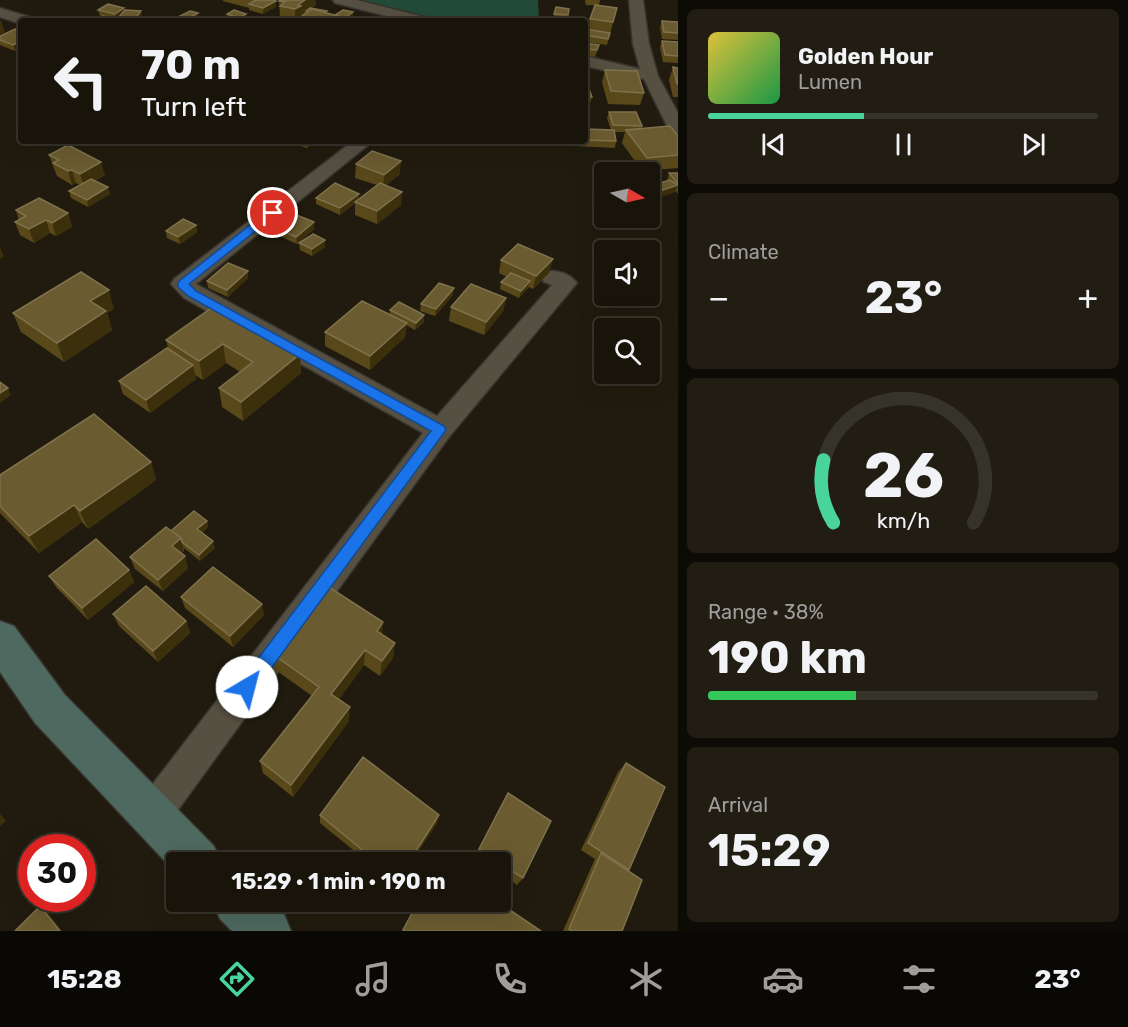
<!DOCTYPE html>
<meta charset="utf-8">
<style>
body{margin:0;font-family:Rubik,sans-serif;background:#211d13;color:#f1f3f6;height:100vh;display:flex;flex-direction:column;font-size:22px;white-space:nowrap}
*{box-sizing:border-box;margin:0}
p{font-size:20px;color:#9f9e9c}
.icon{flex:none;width:33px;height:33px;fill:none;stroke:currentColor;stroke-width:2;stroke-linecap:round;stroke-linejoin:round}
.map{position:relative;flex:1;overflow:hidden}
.details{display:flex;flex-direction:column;gap:9px;padding:9px;background:#0d0b06;width:450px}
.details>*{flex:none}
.banner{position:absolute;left:18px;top:18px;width:570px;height:126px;border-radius:6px;box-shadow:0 6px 24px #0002,0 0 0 2px #36332b;background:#18140a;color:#f1f3f6;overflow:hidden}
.needle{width:39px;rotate:99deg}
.buttons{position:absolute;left:594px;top:162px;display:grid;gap:12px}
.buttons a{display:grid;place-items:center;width:66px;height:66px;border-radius:6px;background:#18140a;box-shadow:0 6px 24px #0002,0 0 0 2px #36332b;font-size:30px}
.speed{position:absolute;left:18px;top:834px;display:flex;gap:12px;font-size:30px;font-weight:700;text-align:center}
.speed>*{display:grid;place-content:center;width:78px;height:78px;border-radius:50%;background:#18140a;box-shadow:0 6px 24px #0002,0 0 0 2px #36332b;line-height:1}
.speed .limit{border:9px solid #d22;background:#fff;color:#111}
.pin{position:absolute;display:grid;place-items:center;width:51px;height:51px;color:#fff;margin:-26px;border:3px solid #fff;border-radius:50%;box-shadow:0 2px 6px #0007}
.me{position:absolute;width:66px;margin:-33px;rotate:37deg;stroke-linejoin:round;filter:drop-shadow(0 0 4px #0008)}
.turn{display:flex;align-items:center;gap:21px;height:126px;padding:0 24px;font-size:27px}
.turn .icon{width:78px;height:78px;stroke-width:2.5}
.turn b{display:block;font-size:42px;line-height:51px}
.big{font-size:45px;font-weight:700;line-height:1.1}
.details .widget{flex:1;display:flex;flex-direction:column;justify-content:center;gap:9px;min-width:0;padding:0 21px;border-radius:9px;background:#211d13}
.details .dial{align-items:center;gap:0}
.dial svg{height:156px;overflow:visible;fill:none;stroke:#36332b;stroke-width:7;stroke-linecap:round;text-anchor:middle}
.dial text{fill:#f1f3f6;stroke:none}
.song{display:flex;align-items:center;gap:18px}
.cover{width:72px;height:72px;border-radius:9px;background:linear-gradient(135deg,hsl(50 70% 55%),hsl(140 70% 35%))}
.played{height:6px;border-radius:3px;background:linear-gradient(90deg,#49d49c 40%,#36332b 40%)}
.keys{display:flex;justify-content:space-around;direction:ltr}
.heat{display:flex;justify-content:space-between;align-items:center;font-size:33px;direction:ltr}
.charge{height:9px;border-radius:4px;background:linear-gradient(90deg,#34c759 38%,#36332b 0)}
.trip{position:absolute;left:166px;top:852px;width:345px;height:60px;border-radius:6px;background:#18140a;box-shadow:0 6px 24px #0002,0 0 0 2px #36332b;font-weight:700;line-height:60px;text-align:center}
.tabs{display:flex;height:96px;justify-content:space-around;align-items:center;background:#0a0804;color:#9f9e9c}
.tabs .icon{width:42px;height:42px}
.tabs .selected{color:#49d49c}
.tabs b{font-size:27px;color:#f1f3f6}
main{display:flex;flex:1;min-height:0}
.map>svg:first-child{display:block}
.green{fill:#224b3a}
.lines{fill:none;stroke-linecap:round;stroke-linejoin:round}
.street-casing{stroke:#37342e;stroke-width:3}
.secondary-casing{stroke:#37342e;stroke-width:3}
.street{fill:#565042;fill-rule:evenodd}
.secondary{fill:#4e6960;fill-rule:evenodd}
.wall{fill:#59491a}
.shaded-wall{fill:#3c2f0c}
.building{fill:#6a5b30;stroke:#7f724c;stroke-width:1.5}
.route{fill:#1a73e8;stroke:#114b97;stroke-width:1.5}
</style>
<main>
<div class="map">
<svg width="678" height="931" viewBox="0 0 678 931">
<rect width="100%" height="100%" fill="#201b0e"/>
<!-- green -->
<path class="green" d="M330,0H538L539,21H414Z"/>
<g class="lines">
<!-- street casing -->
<g class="street-casing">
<g id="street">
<path d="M333,0H357L428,18L430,21H406L335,3Z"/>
<path d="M629,0H643L649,44L658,76L678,113V135L672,134L669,130L644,79L585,66V56L640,69L633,44Z"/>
<path d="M0,8L33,18L35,21H21V24L0,17Z"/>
<path d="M353,141H373L196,284L437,416L552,285L544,282L541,277L544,272C555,269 570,273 577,283L449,437L164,829L151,834L138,829L133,816L138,803L423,433L184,298L171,284L174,279Z"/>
</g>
</g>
<!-- secondary casing -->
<g class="secondary-casing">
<g id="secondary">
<path d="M0,621L14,626L65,695L214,846L221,862H177V874L35,723L0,672Z"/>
<path d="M213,902H271L284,914L291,931H232L220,919Z"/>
</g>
</g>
<!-- street -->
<use href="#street" class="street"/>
<!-- secondary -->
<use href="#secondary" class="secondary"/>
</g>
<!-- wall -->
<g class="wall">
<path d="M223,0H274L276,1V7L263,14L249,10V8L223,1Z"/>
<path d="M278,0H316V5L311,8L327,11V13L335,15L353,18L349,21H298V19L294,21L280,17L279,1L280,0Z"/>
<path d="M585,0H600L599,5L617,8L607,45L585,42V29L588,30L590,19L595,5H586Z"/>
<path d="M556,7L569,9L566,21L553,20Z"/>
<path d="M98,10H125L142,17L139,21H94L103,16H100Z"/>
<path d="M227,14H246L247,20L229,21L227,20Z"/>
<path d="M662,21L678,22V40L662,39L660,27Z"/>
<path d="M21,31V49L15,51L0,45V36Z"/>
<path d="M662,41L678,42V63L663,62L660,47Z"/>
<path d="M585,43L599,45L595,57L585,55Z"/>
<path d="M673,67L678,68V97H673L669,80Z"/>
<path d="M605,70L644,93L640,105L608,104L602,82Z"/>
<path d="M585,79L592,97L588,109H585Z"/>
<path d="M609,112L642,126L641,129L678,136V168L642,171L622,143L625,132H614L616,141L615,148L575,146L574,141H585V129L611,130L607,118Z"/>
<path d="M163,141H175L171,144Z"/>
<path d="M286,141H317L307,148Z"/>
<path d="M49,155L105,175L95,181L110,194L88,207L71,198L69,191L80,185L76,183L72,185L57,176Z"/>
<path d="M356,164L400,174L386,185L401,205L377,224L355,215V203L340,215L316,204V198L359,194V199L377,185L355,178Z"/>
<path d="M669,173H678V194L676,191L675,192L661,197L654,191L656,184L667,181Z"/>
<path d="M16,210L68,213L72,227L56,236L50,233L34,243L20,235L15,222L19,220Z"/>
<path d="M314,222V229L297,244L277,235L276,228Z"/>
<path d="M196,225L197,232L180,244L167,238L166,231Z"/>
<path d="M299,243L325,247L312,256L300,250Z"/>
<path d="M501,260L549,273L533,289L529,287L519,298L500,289L501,282L507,277L499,273Z"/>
<path d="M248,271V278L228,297L208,288L207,281Z"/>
<path d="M453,295L435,316L420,311L421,304Z"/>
<path d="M506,298L503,311L484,335L449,321L451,307Z"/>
<path d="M217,304L300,354L301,373L243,421L222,407L219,388L240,372L226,363L203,380L195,375L196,379L150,413L123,394L119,381L168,348L166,340Z"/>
<path d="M114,309L107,313L112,330L64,362L21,332L13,313Z"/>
<path d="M390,310L424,322L415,330L406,325L405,337L370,370L325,346V332L390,315Z"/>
<path d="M151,462L156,480L88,529L82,522L39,553L0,513V475Z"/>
<path d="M207,521L208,527L202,533L215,548L200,561L184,548V551L182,553L188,568L163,591L135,569L130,557L171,531Z"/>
<path d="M129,570L134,582L88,620L56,587L49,576Z"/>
<path d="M181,597L264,615L233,647L185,608Z"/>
<path d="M113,614L186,621L190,633L158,662L119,626Z"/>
<path d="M382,634L395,643L393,658L380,676L364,665L339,699L349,721L293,797L263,773L260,761L312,696L270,666L267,650Z"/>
<path d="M626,763L629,870L628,871L622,931H563L595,859L581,850L618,772Z"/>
<path d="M508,793L523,878L517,885L501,873V862H485L475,856Z"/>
<path d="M320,815L437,823L411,862H368L320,823Z"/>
</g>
<!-- shaded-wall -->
<g class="shaded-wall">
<path d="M305,0H316V5L301,15V18L295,21V9L298,5Z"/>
<path d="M276,1V7L263,14V8Z"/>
<path d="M124,8L126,14L116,20L115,14Z"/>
<path d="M141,11L142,17L139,21H134Z"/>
<path d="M353,12V18L349,21H337Z"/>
<path d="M198,13L199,20L196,21H184Z"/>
<path d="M246,14L247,20L239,21V18Z"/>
<path d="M1,20L5,32L0,35V21Z"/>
<path d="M21,41V49L15,51L13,45Z"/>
<path d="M307,141H317L307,148Z"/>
<path d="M401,161L400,174L383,188L384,175Z"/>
<path d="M101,162L105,175L84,187L80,174Z"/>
<path d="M72,170L76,183L72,185L68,171Z"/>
<path d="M678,185L675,192L661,197L663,190Z"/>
<path d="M108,187L110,194L88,207L87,200Z"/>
<path d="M402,192L401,205L377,224V211Z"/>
<path d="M359,194V200L355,202V203L340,215V208Z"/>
<path d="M68,213L72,227L56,236L52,223Z"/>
<path d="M46,220L50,233L34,243L29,229Z"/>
<path d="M314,222V229L297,244L296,237Z"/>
<path d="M196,225L197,232L180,244L178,237Z"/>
<path d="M325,240V247L312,256V249Z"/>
<path d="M0,247L4,257L0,259Z"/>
<path d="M553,259L549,273L533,289L536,276Z"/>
<path d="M248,271V278L228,297L227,290Z"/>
<path d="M530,281L528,288L519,298L521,291Z"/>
<path d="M454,288L453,295L435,316L436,309Z"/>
<path d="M109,290L114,309L107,313L112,330L64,362L57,343L90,301Z"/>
<path d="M506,298L503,311L484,335L486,322Z"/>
<path d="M424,315V322L415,330L416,323Z"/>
<path d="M407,323L405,337L370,370V356Z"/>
<path d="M223,344L226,363L203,380L199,361Z"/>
<path d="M300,354L301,373L243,421L241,402Z"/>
<path d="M193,365L196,379L150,413L146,400Z"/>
<path d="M8,388L11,395L0,403V393Z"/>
<path d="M151,462L156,480L88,529L80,511Z"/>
<path d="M74,505L82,522L39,553L29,536Z"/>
<path d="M207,521L208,527L199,536L197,529Z"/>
<path d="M181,538L184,551L176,558L172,546Z"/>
<path d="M213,541L215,548L200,561L199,555Z"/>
<path d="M185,556L188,568L163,591L158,580Z"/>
<path d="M129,570L134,582L88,620L82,608Z"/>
<path d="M262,604L264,615L233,647L230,636Z"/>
<path d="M186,621L190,633L158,662L153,651Z"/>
<path d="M383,622L382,638L377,631Z"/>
<path d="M395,643L393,658L380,676L382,661Z"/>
<path d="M365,650L364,665L332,709L331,694Z"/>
<path d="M350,707L349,721L293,797L291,785Z"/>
<path d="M0,814L6,821L0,826Z"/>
<path d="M439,815L437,823L411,862H409Z"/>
<path d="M40,906L45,909L62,931H60Z"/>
</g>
<!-- building -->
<g class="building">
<path d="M256,0H274L276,1L263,8L249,4Z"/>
<path d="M281,0H305L298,5L301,6L295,9L280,6L285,2L279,1Z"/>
<path d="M108,4L124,8L115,14L98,10Z"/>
<path d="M595,5L617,8L613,22L590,19Z"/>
<path d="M556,7L569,9L568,15L554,14Z"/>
<path d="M310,8L327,11L325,13L312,9L309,12L306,11Z"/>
<path d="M312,9L342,17L337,21H308L298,19Z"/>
<path d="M125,10L141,11L134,20L117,19Z"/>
<path d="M234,10L246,14L239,18L227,14Z"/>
<path d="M343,10L353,12L342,20V17L335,15Z"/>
<path d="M190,11L198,13L184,21L172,20Z"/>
<path d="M103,16L119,21H94Z"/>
<path d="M572,18L582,19V21H572Z"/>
<path d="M662,21L678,22V33L664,32Z"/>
<path d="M15,29L21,31V41L13,45L0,40V36Z"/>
<path d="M585,29L610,33L608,39L585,35Z"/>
<path d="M662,41L678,42V56L665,55Z"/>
<path d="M585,43L599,45L597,50L585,49Z"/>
<path d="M673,67L678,68V84H677Z"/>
<path d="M605,70L637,71L644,93L611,91Z"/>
<path d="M585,79L592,97H585Z"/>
<path d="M609,112H636L642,126L613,125Z"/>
<path d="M670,126L678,136V155L647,158L626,130Z"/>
<path d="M585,129L614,130L616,141L585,140Z"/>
<path d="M68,145L101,162L80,174L72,170L68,171L53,163L59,160L49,155Z"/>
<path d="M372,151L401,161L384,175L356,164Z"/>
<path d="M669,173H678V184Z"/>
<path d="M91,179L108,187L87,200L69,191Z"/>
<path d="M670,180L678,185L663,190L656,184Z"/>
<path d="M335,183L359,194L340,208L316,198Z"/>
<path d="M380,183L402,192L377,211L355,202Z"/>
<path d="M39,198L68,213L52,223L46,220L29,229L15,222L26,216L16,210Z"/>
<path d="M294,214L314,222L296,237L276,228Z"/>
<path d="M183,219L196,225L178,237L166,231Z"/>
<path d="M313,234L325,240L312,249L299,243Z"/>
<path d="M518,244L553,259L536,276L501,260Z"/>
<path d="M228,263L248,271L227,290L207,281Z"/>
<path d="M81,272L109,290L90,301L106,311L57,343L13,313Z"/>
<path d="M511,273L530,281L521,291L501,282Z"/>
<path d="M439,283L454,288L436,309L421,304Z"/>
<path d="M471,284L506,298L486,322L451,307Z"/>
<path d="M362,301L407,323L370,356L325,332Z"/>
<path d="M399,302L424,315L416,323L390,310Z"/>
<path d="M217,304L300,354L241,402L219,388L253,362L223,344L199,361L166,340Z"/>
<path d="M167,348L193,365L146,400L119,381Z"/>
<path d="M0,382L8,388L0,393Z"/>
<path d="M94,414L151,462L80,511L74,505L29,536L0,506V475Z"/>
<path d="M194,511L207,521L197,529L213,541L199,555L182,542L181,538L171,531Z"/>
<path d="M166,527L181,538L172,546L185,556L158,580L130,557Z"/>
<path d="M96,539L129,570L82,608L49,576Z"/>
<path d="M213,567L262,604L230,636L181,597Z"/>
<path d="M324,584L383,622L377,631L395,643L382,661L365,650L331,694L350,707L291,785L260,761L319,687L267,650Z"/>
<path d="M146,586L186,621L153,651L113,614Z"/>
<path d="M363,757L439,815L409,862H377L320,815Z"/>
<path d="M626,763L665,787L629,870L588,843Z"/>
<path d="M508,793L551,821L523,878L501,864V862H499L479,849Z"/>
<path d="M601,853L642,880L622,931H572L569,929Z"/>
<path d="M418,902H498L541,931H405L403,930Z"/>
<path d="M40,906L60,931H15Z"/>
</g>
<!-- route -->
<path class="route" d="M269,210L278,213L189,284L196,291L444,426L446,430L253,693L247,695L241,693L239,687L241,681L431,431L188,296L178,287V282Z"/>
</svg>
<div class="buttons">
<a><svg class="needle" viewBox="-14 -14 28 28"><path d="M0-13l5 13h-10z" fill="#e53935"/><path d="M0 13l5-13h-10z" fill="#9f9e9c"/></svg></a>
<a><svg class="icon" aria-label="sound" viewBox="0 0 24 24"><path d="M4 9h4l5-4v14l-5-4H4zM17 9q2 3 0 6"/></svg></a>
<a><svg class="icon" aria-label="search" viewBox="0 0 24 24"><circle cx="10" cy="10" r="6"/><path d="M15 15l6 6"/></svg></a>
</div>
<div class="speed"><div class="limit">30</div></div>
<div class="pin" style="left:273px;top:213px;background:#d93025"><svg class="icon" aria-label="arrive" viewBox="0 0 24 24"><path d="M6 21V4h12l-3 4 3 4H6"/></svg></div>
<svg class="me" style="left:247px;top:687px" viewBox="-20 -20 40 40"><circle r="19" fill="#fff"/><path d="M0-13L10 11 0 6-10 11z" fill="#1a73e8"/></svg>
<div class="trip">15:29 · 1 min · 190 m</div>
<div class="banner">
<div class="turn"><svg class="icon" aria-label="left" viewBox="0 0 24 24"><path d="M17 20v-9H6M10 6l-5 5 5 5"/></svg><div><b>70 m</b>Turn left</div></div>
</div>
</div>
<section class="details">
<div class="widget">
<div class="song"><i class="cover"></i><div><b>Golden Hour</b><p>Lumen</p></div></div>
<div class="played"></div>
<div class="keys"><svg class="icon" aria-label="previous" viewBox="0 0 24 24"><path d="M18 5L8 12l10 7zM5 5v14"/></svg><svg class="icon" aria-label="pause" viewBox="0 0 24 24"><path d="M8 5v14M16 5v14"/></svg><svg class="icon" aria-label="next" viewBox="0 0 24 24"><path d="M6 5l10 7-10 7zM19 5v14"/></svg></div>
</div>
<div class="widget"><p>Climate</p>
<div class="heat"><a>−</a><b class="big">23°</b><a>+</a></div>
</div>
<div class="widget dial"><svg viewBox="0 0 100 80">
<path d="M14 69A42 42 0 1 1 86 69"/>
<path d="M14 69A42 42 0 0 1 9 37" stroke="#49d49c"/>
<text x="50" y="56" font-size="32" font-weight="700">26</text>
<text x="50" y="72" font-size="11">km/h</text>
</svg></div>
<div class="widget"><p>Range · 38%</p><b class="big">190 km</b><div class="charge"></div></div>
<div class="widget"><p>Arrival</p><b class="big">15:29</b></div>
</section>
</main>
<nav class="tabs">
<b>15:28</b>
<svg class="icon selected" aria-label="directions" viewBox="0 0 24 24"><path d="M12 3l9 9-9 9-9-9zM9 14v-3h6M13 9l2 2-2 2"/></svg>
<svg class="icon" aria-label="music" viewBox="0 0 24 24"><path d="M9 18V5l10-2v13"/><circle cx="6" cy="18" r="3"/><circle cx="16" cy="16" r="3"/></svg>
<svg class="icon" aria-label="phone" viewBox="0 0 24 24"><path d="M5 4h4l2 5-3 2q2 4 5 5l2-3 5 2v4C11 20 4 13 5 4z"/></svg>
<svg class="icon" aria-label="climate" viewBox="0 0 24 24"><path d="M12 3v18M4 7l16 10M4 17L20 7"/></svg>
<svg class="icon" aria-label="car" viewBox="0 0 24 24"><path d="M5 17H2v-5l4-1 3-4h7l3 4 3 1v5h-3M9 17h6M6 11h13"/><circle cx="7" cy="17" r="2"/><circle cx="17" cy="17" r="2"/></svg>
<svg class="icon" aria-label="filters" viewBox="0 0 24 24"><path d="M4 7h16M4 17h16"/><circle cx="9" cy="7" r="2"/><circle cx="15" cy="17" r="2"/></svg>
<b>23°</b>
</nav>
